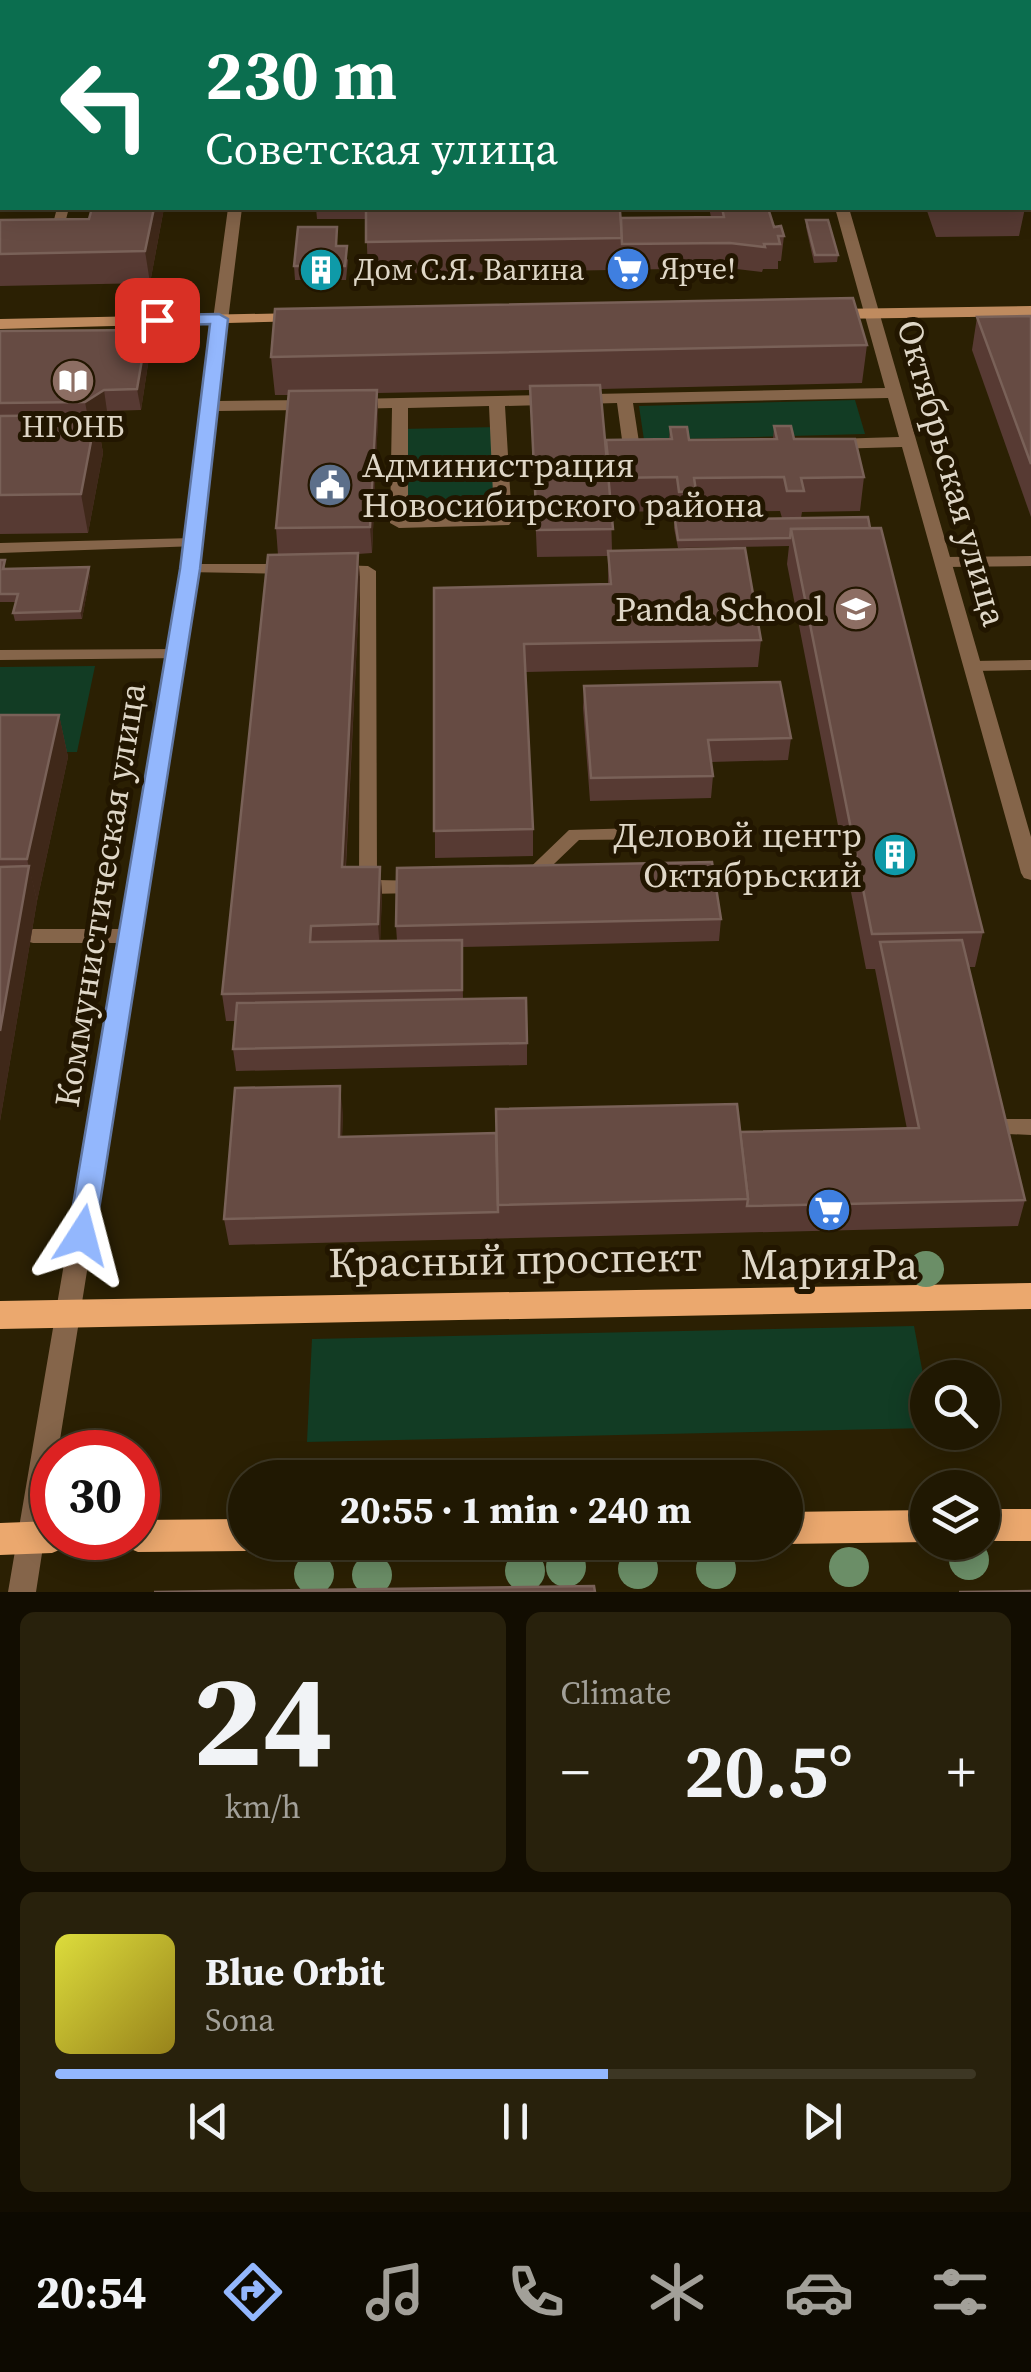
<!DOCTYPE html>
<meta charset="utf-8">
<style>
body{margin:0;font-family:"Source Serif 4",serif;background:#28210c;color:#f1f3f6;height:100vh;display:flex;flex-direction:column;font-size:38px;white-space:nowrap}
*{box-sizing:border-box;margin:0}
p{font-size:32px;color:#a2a099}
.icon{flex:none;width:55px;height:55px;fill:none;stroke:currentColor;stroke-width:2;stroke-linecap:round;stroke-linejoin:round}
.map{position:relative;height:1592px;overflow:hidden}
.panel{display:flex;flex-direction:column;gap:20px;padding:20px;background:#120d01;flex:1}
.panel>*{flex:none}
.guide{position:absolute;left:0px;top:0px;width:1032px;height:210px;box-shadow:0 5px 25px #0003,0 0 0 2px #3d3724;background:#0b6e4f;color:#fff;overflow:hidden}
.fabs{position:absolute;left:910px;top:1360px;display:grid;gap:20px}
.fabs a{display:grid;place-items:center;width:90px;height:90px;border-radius:50%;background:#201802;box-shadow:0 5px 25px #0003,0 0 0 2px #3d3724;font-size:50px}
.speed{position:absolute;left:30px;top:1430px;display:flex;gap:20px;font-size:50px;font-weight:700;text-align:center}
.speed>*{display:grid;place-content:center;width:130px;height:130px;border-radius:50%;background:#201802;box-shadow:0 5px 25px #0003,0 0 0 2px #3d3724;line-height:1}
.speed .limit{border:15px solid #d22;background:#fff;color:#111}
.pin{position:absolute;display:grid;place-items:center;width:85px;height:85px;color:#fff;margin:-42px;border-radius:20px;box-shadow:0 5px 15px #0006}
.me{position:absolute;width:110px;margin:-55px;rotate:9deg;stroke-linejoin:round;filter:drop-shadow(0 0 8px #0008)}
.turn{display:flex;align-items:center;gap:35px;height:210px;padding:0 40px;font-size:45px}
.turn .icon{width:130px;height:130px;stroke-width:2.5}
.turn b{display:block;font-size:70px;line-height:85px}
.big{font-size:75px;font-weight:700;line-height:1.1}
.panel .widget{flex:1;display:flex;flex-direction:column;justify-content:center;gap:15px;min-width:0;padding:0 35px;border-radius:15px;background:#28210c}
.panel .dial{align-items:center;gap:0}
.dial b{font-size:130px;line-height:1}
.song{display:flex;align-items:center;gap:30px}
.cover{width:120px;height:120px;border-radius:15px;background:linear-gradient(135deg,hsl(60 70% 55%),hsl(50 70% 35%))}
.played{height:10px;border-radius:5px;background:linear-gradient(90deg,#93b7fd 60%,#3d3724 60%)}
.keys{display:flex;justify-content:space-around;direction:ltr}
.heat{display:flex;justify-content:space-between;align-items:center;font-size:55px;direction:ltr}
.panel .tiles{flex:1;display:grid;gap:20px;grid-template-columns:1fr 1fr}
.widget:last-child{grid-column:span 2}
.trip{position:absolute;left:228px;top:1460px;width:575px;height:100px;border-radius:50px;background:#201802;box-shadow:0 5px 25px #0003,0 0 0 2px #3d3724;font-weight:700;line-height:100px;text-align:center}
.menu{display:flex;height:160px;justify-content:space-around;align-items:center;background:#0d0a01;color:#a2a099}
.menu .icon{width:70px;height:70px}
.menu .on{color:#93b7fd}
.menu b{font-size:45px;color:#f1f3f6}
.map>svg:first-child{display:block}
.green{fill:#123c24}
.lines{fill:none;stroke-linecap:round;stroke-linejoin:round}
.lane{fill:#85654a;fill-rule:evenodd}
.street{fill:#85654a;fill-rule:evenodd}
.secondary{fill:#bf8b5f;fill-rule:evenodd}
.primary{fill:#eba86e;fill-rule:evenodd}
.tree{fill:#6b8e67}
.wall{fill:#573a33;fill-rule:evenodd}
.shaded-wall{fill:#3f2819}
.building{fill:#664b43;stroke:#796158;stroke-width:2.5}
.route{fill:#93b7fd;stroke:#6077a4;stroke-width:2.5}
.labels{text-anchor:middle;stroke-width:10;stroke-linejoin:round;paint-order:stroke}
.far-poi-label{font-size:30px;fill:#dfd7c7;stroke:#221600;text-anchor:start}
.poi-label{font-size:35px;fill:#dfd7c7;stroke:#221600;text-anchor:end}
.street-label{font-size:35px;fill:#dfd7c7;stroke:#221600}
.near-street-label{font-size:42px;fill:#dfd7c7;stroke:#221600}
.near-poi-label{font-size:42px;fill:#dfd7c7;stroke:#221600}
</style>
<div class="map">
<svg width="1031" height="1592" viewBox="0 0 1031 1592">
<rect width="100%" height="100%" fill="#2b2003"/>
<!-- green -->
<g class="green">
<path d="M855,400L865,434L644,440L639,406Z"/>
<path d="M498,427L503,521L399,523L400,429Z"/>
<path d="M95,666L77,752H0V667Z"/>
<path d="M914,1326L927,1396V1428L307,1442L312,1339Z"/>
</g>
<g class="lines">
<!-- lane -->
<g class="lane">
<rect x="57" y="0" width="10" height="2"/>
<path d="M141,0H264L265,2H140Z"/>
<rect x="0" y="115" width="2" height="6"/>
<path d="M57,208H69L61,238L51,242L45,238L50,235Z"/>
<path d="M193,538L198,540L201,543L198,546L0,553V543Z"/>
<path d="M1031,556V566L944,567L936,562L944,557Z"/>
<path d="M190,564H290L298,569L290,574L185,572L182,569L185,566Z"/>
<path d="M336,565L368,566L376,571L377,880L424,881L427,886L424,891L418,893L368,894L362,892L359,887L360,576L331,573L328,570L331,567Z"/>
<path d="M177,649L185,654L183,658L0,660V650Z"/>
<path d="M1031,660V670L973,671L965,666L973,661Z"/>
<path d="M673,827L682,833L673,839L579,840L530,887H518L515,882L569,830Z"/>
<path d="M33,929H131L138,931L140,936L138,941L131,943H33L26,941L24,936L26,931Z"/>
<path d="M993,1119H1031V1135L986,1133L983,1127L986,1121Z"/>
</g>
<!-- street -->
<g class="street">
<path d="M778,0H790L791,2H779Z"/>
<path d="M228,208H242L218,401L312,400L320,405L312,410L217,411L186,654L58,1452H52V1489L36,1592H8L168,654Z"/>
<path d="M835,208H849L1031,837V880L1024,878L1021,873L902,447L832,449L824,444L832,439L899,437L888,398L633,403L639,442L654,443L656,447C649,455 630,455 623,447L617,403L505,406L512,521L509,525L399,528L390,523L392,408L351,409L343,404L351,399L885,388ZM489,406L494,516L408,518V408Z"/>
</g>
<!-- secondary -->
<g class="secondary">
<path d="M1031,306V316L833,319L825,314L833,309Z"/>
<path d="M299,313L307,318L304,321L0,329V319Z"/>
</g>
<!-- primary -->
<g class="primary">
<path d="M1031,1283V1309L0,1329V1301Z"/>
<rect x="982" y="1509" width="49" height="32"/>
<path d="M928,1510V1542L785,1544L781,1542H785V1512Z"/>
<path d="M245,1519V1542H259L245,1551L138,1552L126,1547L122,1538H138V1520Z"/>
<path d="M52,1521V1538H69L64,1548L52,1553L0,1555V1523Z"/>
</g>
</g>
<!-- trees -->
<g class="tree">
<circle cx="926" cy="1269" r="18"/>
<circle cx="969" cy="1560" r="20"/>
<circle cx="566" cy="1567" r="20"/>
<circle cx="849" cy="1567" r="20"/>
<circle cx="638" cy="1569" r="20"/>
<circle cx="716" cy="1569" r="20"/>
<circle cx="525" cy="1571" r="20"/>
<circle cx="314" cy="1574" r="20"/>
<circle cx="372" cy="1575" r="20"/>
</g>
<!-- wall -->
<g class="wall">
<path d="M0,0H47L46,2H2V112H0Z"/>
<rect x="1030" y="8" width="1" height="69"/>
<rect x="0" y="119" width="2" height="61"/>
<path d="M164,208L150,283L0,286V220L89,219Z"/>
<path d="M316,208H373V210L621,218L711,217L709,208H768L774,227L784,236L781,261H778V269H763L762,272L728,268L368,274L366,219H317Z"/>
<path d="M926,208H1025L1019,236L936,237Z"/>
<path d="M806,220L838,255L837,262L814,263L806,227Z"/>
<path d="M338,246L348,260L346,280H295L294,266Z"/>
<path d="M1031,316V517L972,350L977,317Z"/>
<path d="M147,330L150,351L141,410L107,411L97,418L103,453L88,533L0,534V331Z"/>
<path d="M867,345L862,383L601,389L606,447L669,439L670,427L689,440L773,439L774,426L794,439L864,477L860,511L802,512L801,518L983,932L975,967H969L1025,1200L1018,1226L229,1245L224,1219L343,1113L342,1137L740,1132L907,1129L875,969H866L787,564L789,546L678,548L674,528L675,511L611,512L612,551L761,640L758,667L526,672L533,829V856L435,858L434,588L608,585V556L537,557L530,390L377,393L378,416L372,553L358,554L360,580L346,867H380L382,894L380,941H397L396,926L721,919L719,941L462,947L463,999L527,1043V1065L236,1071L233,1049L236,1021H226L222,994L278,555L276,528L289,395H275L271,357ZM780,511L782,518L694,520V512Z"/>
<path d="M0,560L6,569L90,575L82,619L15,621L13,613L16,602H0Z"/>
<path d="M584,686L791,738L788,760L711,762L713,776L711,798L590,801L583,708Z"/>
<path d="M0,715H59L68,757L37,901L0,1121Z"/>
</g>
<!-- shaded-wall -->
<g class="shaded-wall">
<path d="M2,135V171L0,157V143Z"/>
<path d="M154,208H164L150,283L145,251Z"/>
<path d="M147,330L150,351L141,410L137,389Z"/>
<path d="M104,390L107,411L97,418L103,453L88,533L81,494L89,423L85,402Z"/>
<path d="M377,390L378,416L372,553L370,527Z"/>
<path d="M358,553L360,580L344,895L342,867Z"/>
<path d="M89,567L90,575L82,619L80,611Z"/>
<path d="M59,715L68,757L37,901L27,859Z"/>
<path d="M29,866L37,901L0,1121V1031Z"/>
<path d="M380,867L382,894L380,952L378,924Z"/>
<path d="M340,1086L343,1113L341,1164L339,1137Z"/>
</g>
<!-- building -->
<g class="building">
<path d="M0,0H15L14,2H2L1,42H2V82H0Z"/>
<path d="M130,0H207L206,2H129Z"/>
<path d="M317,0H360L359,2H317Z"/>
<rect x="467" y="0" width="62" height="2"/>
<path d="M673,0H736V2H674Z"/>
<path d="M849,0H908L909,2H849Z"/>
<path d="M0,119H2V135L0,143Z"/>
<path d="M92,208H154L145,251L0,254V220L89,219Z"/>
<path d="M617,208L620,211L622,238L366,242V210Z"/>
<path d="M722,208H768L774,227L781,226L784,236H778L780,244H764L765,247L730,243L622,244L621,218L724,217Z"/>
<path d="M806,220H828L838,255H815Z"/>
<path d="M298,227H337L336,246H347L345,266H294Z"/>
<path d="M853,298L867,345L271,357L275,309Z"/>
<path d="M1031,316V464L977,317Z"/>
<path d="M147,330L137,389L104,390L85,402L0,403V331Z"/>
<path d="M600,385L613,529L537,530L530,386Z"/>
<path d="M377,390L370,527L276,528L289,391Z"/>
<path d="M96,415L81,494L0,495V416Z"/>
<path d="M774,426H791L794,439H855L864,477L801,478L804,491H787L784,477L694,478L696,491L679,492L677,477L610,478L606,440L672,439L670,427H687L689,440L777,439Z"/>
<path d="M868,517L870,528L791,529L790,538L678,540L675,520Z"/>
<path d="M881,528L983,932L872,934L791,529Z"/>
<path d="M745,548L761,640L524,644L533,829L434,831V588L611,584L608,551Z"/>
<path d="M358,553L342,867H380L378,924L311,926L310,942L462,940V990L222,994L268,555Z"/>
<path d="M0,560H5L3,569L89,567L80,611L13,613L18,594H0Z"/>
<path d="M780,682L791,738L708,740L713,776L591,778L584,686Z"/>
<path d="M0,715H59L27,859H0Z"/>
<path d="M712,862L721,919L396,926L397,868Z"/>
<path d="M29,866L0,1031V867Z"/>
<path d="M962,940L1025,1200L747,1206L748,1199L740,1132L919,1128L880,942Z"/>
<path d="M526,998L527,1043L233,1049L237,1003Z"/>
<path d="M340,1086L339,1137L496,1133L498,1212L224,1219L235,1088Z"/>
<path d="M737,1104L748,1199L498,1205L496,1109Z"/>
<path d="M594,1586L595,1592H154Z"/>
<path d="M1031,1591V1592H959Z"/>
</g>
<!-- route -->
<path class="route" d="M219,314L228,319L200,569L95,1235L91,1244L82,1247L72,1244L68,1235L180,569L210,324L157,326L148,320L157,315Z"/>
<!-- icons -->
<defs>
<g id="supermarket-disc" transform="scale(2.25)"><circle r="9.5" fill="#3f7fe0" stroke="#221600"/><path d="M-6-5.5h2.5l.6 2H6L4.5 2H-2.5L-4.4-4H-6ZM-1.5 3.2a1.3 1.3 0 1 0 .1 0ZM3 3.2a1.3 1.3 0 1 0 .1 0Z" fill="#fff"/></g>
<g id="building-disc" transform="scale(2.25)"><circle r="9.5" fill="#0f9aa8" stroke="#221600"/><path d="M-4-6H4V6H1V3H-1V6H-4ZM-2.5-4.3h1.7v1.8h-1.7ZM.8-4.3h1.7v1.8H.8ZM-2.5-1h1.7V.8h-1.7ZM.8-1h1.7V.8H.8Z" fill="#fff"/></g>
<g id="library-disc" transform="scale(2.25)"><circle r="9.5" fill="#8d6e63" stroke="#221600"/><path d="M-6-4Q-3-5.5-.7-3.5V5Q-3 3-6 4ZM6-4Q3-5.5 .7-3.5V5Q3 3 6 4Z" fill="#fff"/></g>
<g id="civic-disc" transform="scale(2.25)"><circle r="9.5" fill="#5c6f8a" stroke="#221600"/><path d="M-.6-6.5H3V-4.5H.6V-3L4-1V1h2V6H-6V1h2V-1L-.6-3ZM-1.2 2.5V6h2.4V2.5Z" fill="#fff"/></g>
<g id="school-disc" transform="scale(2.25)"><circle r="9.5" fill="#8d6e63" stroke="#221600"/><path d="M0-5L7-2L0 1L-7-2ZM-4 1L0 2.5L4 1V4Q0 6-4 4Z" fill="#fff"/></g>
</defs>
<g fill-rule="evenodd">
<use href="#supermarket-disc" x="628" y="269"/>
<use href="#building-disc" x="321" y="270"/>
<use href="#library-disc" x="73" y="381"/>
<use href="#civic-disc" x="330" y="485"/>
<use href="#school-disc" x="856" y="609"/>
<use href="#building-disc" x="895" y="855"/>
<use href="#supermarket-disc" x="829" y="1210"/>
</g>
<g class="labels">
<!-- far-poi labels -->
<g class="far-poi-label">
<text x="660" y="279">Ярче!</text>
<text x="354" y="280">Дом С.Я. Вагина</text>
<text x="73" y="437" text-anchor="middle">НГОНБ</text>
</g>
<!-- poi labels -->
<g class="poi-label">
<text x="362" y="477" text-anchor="start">Администрация<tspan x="362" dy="40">Новосибирского района</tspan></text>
<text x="824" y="621">Panda School</text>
<text x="862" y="847">Деловой центр<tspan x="862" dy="40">Октябрьский</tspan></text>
</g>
<!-- street labels -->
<g class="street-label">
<text transform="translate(952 473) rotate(74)" y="12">Октябрьская улица</text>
<text transform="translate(100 895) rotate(-81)" y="12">Коммунистическая улица</text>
</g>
<!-- near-street labels -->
<g class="near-street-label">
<text transform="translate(515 1259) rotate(-1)" y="15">Красный проспект</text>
</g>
<!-- near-poi labels -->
<g class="near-poi-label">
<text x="829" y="1279">МарияРа</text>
</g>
</g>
</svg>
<div class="fabs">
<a><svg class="icon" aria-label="search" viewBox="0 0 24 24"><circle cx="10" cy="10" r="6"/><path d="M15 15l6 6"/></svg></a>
<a><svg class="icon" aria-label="layers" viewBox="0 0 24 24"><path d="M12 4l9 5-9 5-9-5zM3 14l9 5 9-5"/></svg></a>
</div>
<div class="speed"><div class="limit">30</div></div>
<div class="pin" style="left:157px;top:320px;background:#d93025"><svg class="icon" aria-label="arrive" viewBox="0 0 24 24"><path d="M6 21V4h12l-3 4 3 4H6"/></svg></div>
<svg class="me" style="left:82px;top:1235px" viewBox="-20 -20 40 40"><path d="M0-17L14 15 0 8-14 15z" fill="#93b7fd" stroke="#fff" stroke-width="4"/></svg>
<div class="trip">20:55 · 1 min · 240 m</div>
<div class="guide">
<div class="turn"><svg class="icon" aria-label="left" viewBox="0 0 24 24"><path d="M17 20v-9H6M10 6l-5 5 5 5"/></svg><div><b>230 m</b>Советская улица</div></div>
</div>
</div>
<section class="panel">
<div class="tiles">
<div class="widget dial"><b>24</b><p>km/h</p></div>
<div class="widget"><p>Climate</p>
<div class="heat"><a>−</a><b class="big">20.5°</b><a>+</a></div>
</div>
<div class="widget">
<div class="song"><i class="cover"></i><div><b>Blue Orbit</b><p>Sona</p></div></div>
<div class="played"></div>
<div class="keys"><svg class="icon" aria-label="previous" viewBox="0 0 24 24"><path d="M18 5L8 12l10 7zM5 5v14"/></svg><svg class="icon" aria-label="pause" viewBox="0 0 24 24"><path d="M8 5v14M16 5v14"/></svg><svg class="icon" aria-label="next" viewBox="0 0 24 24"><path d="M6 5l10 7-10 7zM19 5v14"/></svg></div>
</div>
</div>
</section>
<nav class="menu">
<b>20:54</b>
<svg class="icon on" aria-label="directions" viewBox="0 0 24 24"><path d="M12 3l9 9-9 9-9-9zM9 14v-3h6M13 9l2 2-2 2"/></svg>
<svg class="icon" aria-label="music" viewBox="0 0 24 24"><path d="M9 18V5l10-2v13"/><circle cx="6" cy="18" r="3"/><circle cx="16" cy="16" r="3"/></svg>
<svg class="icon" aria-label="phone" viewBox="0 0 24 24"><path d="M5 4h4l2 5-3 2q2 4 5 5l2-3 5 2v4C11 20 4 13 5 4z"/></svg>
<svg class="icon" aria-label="climate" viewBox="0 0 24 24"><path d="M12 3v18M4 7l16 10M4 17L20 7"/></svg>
<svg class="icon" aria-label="car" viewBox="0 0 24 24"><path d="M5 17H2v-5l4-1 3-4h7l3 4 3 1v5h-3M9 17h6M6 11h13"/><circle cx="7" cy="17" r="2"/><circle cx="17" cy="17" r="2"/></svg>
<svg class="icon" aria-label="filters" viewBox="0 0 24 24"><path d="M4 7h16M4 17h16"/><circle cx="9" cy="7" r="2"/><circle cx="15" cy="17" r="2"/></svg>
</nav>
